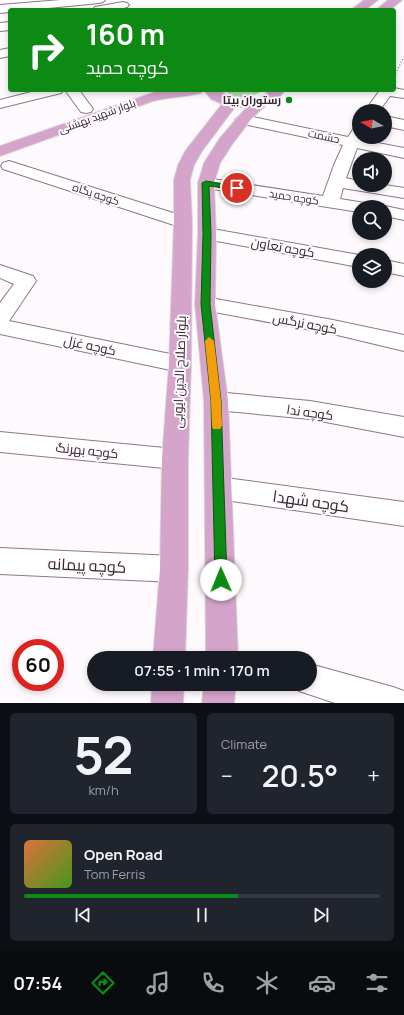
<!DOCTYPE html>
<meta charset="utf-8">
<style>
body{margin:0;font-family:Manrope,Cairo,sans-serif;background:#20242c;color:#f1f3f6;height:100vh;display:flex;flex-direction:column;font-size:15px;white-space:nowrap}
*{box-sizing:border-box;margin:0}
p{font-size:13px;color:#9ea1a6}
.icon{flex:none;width:22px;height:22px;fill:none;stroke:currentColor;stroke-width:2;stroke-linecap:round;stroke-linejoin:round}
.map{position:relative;height:703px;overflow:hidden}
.sheet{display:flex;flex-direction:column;gap:10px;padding:10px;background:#0d0f14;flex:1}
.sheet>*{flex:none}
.top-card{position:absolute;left:8px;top:8px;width:388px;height:84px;border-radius:4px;box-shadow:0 2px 6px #0003;background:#0c8a14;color:#fff;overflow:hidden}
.needle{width:26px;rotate:279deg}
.buttons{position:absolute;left:352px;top:104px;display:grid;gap:8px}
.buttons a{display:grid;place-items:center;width:40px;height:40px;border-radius:50%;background:#171b24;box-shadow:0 2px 6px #0003;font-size:20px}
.speed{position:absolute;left:12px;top:639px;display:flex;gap:8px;font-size:20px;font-weight:700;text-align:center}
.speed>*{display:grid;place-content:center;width:52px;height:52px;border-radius:50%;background:#171b24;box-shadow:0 2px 6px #0003;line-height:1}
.speed .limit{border:6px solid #d22;background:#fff;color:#111}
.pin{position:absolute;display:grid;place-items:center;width:34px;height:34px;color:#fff;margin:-17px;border:2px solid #fff;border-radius:50%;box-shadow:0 1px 4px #0007}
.me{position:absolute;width:44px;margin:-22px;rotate:359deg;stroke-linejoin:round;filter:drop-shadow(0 0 3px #0008)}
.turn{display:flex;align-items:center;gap:14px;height:84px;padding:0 12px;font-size:18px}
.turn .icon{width:52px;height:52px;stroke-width:2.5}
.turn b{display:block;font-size:28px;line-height:34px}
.big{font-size:30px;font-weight:600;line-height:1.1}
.sheet .card{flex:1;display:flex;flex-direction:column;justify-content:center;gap:6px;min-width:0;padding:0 14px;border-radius:6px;background:#20242c}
.sheet .dial{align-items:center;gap:0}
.dial b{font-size:52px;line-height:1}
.song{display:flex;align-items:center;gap:12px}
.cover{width:48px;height:48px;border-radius:6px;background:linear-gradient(135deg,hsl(20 70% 55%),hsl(100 70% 35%))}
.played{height:4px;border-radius:2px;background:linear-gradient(90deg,#0c8a14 60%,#363941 60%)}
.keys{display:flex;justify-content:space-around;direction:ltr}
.heat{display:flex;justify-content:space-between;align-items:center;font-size:22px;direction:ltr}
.sheet .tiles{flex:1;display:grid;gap:10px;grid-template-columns:1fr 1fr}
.card:last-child{grid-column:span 2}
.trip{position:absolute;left:87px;top:651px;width:230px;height:40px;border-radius:20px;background:#171b24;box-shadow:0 2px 6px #0003;font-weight:600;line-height:40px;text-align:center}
.tabs{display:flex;height:64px;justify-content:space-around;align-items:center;background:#090b0e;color:#9ea1a6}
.tabs .icon{width:28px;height:28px}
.tabs .active{color:#0c8a14}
.tabs b{font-size:18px;color:#f1f3f6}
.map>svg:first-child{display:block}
.green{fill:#b4dcb1}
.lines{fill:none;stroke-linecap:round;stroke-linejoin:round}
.minor-casing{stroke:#8e7788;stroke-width:2}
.major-casing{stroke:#dad8d9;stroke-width:2}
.path{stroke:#8d868b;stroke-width:1.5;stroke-dasharray:1 2;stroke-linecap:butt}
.minor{fill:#fff;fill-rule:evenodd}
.major{fill:#d4a4ca;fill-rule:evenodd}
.route{fill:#0c8a14;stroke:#085a0d}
.slow{fill:#f59e0b}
.poi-dot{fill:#0c8a14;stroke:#fef9fd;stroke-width:1.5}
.labels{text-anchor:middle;stroke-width:4;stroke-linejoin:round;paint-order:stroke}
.far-poi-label{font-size:11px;font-weight:bold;fill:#31282e;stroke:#fef9fd;text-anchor:end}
.far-street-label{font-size:11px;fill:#31282e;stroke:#fef9fd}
.street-label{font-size:13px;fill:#31282e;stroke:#fef9fd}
.near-street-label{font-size:16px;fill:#31282e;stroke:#fef9fd}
</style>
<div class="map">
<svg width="404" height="703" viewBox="0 0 404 703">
<rect width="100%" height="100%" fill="#fef9fd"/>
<!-- green -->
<path class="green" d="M225,90H263C254,98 232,101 225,90Z"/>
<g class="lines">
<!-- minor casing -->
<g class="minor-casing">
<g id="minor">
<path d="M61,0H105L103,2L99,3L28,10H10V12L0,13V5Z"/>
<path d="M123,2L127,3L129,5L127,7L116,10H93L95,7Z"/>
<path d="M10,22V30L0,31V23Z"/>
<path d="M10,48V56L0,58V50Z"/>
<path d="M394,88L404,90V98L390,96L379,111H365L380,90H394Z"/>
<path d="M39,90H63L61,93L0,108V100Z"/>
<path d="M65,90H79L93,109L91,112L86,113L81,112Z"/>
<path d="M243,115L348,137L354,128L359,126V137H363L362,140L404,148V158L357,148L346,178L359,181V185H385L404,188V198L343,188L340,199L365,203L368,207H359V212L200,187L198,183L200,179L206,178L323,196L334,165L343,145L238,123L235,120L238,117Z"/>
<path d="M385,116L404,120V130L385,126Z"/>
<path d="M9,161L189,218L192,222L189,226L183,227L177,226L3,169L1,166L3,163Z"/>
<path d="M385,206L404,210V220L385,216V207H380Z"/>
<path d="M207,228L359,255V267L200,238L198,234L200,230Z"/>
<path d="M385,260L404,264V276L385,272Z"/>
<path d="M0,265L33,276L36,281L9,321L180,356L188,358L191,364L188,370L180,372L0,334V303L14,284L0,278Z"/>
<path d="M205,297L333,320L404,335V351L333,334L198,309L195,304L198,299Z"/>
<path d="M216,392L310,401L404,417V437L310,419L216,410L208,407L204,401L208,395Z"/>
<path d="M0,432L175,449L184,452L188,459L184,466L175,469L0,452Z"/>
<path d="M218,477L404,502V526L218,499L209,496L205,488L209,480Z"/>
<path d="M0,548L174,556L184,560L188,569L184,578L174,582L0,574Z"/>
<path d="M310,664L393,687L404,691V703H335L299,691L296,684H310Z"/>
</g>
</g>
<!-- major casing -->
<g class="major-casing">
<g id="major">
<path d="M364,0H378L365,10H351Z"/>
<path d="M388,0H402L390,10H376Z"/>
<path d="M161,90H203L201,93C185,97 169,97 153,101L0,156V146Z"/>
<path d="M204,90H219L230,97L245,99L260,98L271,90H285L278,99L266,105L252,118L233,143L220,163L214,183L216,234L215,304L228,401L238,658H206L204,401L195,304L198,234V183L204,163L220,138L246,108L235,107L202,151L194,165L190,180L192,222L191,364L188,459V569L185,658H153L160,569L162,459L169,364L174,222V180L178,165L186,150L222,104L211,99Z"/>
<path d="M152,684H184L183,703H151Z"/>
<path d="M204,684H236L234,703H202Z"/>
</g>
</g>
<!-- path -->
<path class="path" d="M394,76L404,57"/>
<!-- minor -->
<use href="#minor" class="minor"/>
<!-- major -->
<use href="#major" class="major"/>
</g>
<!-- route -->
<path class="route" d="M206,181L237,186L240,188L237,190L209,186L211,234L210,304L221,401L227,580L225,584L221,586L216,584L215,580L211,401L201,304L203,234L202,183Z"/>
<!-- slow -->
<path class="slow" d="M209,337L214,341L221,401L222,426L220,429H213L212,426L211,401L205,341Z"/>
<!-- markers -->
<circle class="poi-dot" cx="289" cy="100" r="4"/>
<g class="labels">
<!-- far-poi labels -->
<g class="far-poi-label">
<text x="281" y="104">رستوران بیتا</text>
</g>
<!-- far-street labels -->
<g class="far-street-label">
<text transform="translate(97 116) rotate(-20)" y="4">بلوار شهید بهشتی</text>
<text transform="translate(324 136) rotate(12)" y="4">حشمت</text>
<text transform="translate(96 194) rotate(18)" y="4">کوچه پگاه</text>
<text transform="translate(294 197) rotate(9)" y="4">کوچه حمید</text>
</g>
<!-- street labels -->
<g class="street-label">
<text transform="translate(283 247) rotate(10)" y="5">کوچه تعاون</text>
<text transform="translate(305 323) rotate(11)" y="5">کوچه نرگس</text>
<text transform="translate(90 345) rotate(12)" y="5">کوچه غزل</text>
<text transform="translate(179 372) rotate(-88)" y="5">بلوار صلاح الدین ایوبی</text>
<text transform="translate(310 412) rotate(8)" y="5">کوچه ندا</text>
<text transform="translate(87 450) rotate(6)" y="5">کوچه بهرنگ</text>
</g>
<!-- near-street labels -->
<g class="near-street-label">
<text transform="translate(311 501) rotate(8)" y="6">کوچه شهدا</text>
<text transform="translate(87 565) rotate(3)" y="6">کوچه پیمانه</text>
</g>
</g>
</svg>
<div class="buttons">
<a><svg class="needle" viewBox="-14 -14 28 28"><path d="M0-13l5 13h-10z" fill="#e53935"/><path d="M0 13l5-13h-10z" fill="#9ea1a6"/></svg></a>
<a><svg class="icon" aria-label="sound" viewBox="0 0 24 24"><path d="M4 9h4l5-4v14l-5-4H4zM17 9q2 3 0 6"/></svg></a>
<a><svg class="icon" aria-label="search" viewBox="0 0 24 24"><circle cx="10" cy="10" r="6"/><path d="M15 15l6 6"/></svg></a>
<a><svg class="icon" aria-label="layers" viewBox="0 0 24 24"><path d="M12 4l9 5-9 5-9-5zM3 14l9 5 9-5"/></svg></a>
</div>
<div class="speed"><div class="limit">60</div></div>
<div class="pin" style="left:237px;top:188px;background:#d93025"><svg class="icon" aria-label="arrive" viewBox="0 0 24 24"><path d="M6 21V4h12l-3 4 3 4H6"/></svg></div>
<svg class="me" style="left:221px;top:580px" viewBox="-20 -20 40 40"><circle r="19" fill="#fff"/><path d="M0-13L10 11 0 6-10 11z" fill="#0c8a14"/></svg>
<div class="trip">07:55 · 1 min · 170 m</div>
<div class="top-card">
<div class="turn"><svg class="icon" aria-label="right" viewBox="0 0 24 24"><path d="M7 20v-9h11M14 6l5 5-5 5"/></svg><div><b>160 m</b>کوچه حمید</div></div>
</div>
</div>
<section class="sheet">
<div class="tiles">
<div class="card dial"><b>52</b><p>km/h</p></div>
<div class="card"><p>Climate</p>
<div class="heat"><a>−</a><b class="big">20.5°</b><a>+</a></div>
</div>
<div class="card">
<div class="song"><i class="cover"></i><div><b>Open Road</b><p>Tom Ferris</p></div></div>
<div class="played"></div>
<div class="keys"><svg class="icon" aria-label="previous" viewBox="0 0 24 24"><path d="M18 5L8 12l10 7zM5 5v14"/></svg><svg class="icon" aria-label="pause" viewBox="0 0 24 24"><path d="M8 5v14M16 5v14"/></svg><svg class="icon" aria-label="next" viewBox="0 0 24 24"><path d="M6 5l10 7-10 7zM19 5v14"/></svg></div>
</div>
</div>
</section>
<nav class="tabs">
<b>07:54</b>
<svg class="icon active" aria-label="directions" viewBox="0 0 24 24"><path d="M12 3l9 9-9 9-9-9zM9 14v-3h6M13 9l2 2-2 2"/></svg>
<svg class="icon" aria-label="music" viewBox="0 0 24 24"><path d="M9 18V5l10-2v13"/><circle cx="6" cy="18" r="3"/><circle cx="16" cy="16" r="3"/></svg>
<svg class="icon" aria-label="phone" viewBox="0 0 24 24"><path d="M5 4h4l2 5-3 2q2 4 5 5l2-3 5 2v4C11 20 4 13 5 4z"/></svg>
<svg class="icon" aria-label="climate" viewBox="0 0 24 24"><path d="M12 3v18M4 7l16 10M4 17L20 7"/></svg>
<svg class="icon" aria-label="car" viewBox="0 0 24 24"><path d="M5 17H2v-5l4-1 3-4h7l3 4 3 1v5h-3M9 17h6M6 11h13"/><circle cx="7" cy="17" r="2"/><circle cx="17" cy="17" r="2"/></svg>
<svg class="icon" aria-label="filters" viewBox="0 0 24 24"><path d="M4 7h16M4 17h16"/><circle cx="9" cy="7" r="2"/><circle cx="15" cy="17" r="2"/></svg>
</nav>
